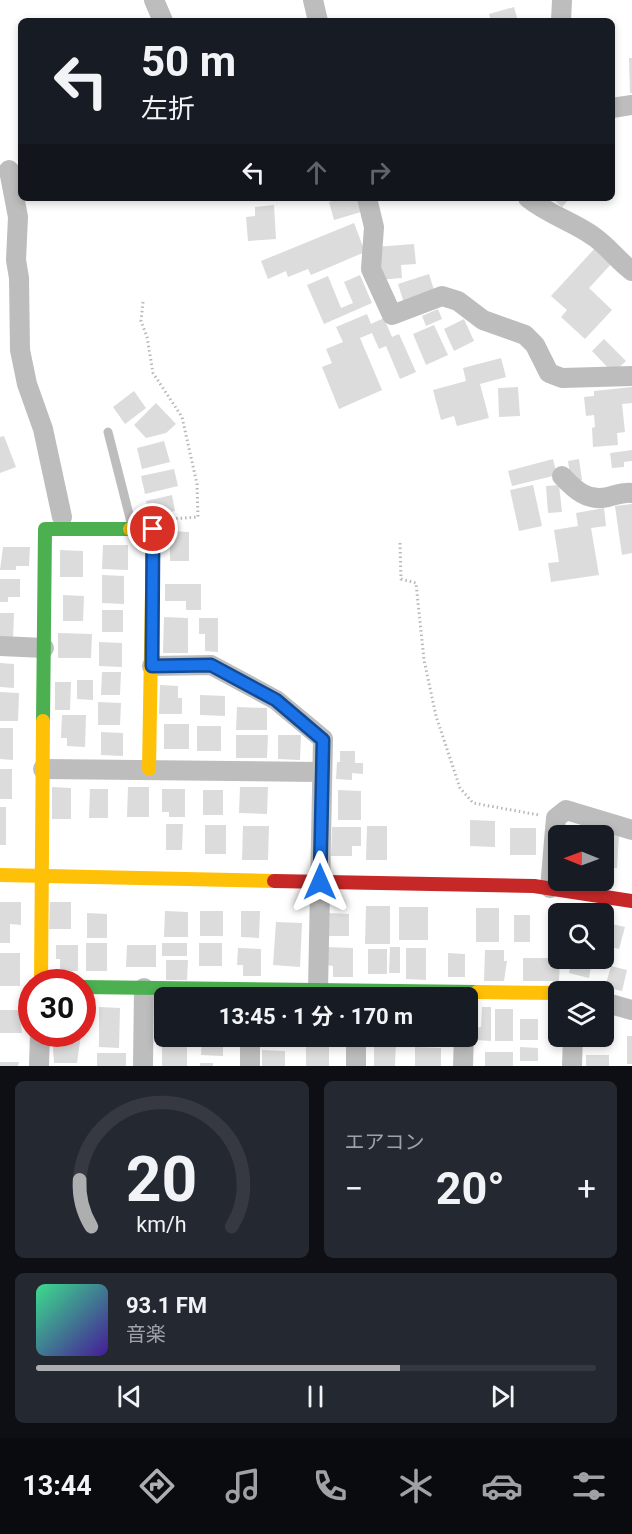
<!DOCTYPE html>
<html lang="ja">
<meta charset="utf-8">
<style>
body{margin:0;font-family:Roboto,"Noto Sans JP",sans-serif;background:#242831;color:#f1f3f6;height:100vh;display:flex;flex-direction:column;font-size:22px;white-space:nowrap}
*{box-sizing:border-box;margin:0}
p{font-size:20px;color:#9ea1a6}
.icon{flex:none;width:33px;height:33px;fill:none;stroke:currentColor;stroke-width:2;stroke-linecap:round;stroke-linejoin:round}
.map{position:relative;height:1066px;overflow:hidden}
.sheet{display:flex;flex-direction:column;gap:15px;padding:15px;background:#0d0f14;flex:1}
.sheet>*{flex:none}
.hud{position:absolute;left:18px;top:18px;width:597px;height:183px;border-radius:9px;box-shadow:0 3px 9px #0003;background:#171b24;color:#f1f3f6;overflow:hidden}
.needle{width:39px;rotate:271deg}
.buttons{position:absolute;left:548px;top:825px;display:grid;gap:12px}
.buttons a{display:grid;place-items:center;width:66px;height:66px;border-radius:9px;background:#171b24;box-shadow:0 3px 9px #0003;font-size:30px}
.speed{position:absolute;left:18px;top:969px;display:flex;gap:12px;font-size:30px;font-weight:700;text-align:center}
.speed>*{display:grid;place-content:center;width:78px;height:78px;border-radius:50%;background:#171b24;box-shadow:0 3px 9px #0003;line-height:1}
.speed .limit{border:9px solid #d22;background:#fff;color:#111}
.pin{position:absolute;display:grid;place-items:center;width:51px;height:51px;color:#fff;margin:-26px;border:3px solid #fff;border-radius:50%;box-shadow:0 2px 6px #0007}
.me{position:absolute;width:66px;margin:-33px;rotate:0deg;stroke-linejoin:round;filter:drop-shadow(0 0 4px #0008)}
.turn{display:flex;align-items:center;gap:21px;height:126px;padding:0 24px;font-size:27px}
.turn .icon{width:78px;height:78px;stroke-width:2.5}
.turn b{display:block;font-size:42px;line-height:51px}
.lanes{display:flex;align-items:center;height:57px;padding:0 24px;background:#0003;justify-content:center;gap:30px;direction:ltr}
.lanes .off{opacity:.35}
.big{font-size:45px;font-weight:700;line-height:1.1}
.sheet .card{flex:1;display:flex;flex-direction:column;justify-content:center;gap:9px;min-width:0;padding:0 21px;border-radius:9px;background:#242831}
.sheet .dial{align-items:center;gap:0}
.dial svg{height:156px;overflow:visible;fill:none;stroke:#363941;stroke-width:7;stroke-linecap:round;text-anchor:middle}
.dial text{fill:#f1f3f6;stroke:none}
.song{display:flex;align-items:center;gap:18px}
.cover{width:72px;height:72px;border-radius:9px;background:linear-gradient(135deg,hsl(150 70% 55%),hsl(260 70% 35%))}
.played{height:6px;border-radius:3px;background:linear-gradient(90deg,#adaeaf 65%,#363941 65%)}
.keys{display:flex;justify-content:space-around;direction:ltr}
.heat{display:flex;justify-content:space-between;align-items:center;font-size:33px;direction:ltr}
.sheet .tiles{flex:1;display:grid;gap:15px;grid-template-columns:1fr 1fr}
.card:last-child{grid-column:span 2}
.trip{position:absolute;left:154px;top:987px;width:324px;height:60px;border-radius:9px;background:#171b24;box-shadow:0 3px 9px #0003;font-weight:700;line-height:60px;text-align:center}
.tabs{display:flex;height:96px;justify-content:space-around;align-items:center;background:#090b0e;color:#9ea1a6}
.tabs .icon{width:42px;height:42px}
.tabs .current{color:#adaeaf}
.tabs b{font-size:27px;color:#f1f3f6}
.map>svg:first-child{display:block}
.building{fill:#dcdcdc}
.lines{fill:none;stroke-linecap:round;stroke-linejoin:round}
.path{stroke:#b8b8b8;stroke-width:3;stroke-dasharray:1.5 3;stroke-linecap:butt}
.lane{stroke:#bdbdbd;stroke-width:9}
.street{stroke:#bdbdbd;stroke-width:20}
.fast{stroke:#4caf50;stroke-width:14}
.slow{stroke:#ffc107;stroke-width:14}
.jam{stroke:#c62828;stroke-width:14}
.route-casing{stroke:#114b97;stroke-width:15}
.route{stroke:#1a73e8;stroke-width:10}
</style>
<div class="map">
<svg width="632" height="1066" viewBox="0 0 632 1066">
<rect width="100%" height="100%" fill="#fff"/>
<!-- building -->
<g class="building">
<path d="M514,7L518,21H491L489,14Z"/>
<path d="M629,58H632V93H630Z"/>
<path d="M342,198H357L361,212L334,220L329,202Z"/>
<path d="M552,198H570L562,207Z"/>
<path d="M274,205L276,239L248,241L246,217L255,216V207Z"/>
<path d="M354,223L365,252L311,275L308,269L288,277L286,271L268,279L261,261Z"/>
<path d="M414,244L416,264L401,265L402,278L377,280L375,247Z"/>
<path d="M596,247L613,262L589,288L612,310L585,339L561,317L567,310L551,296Z"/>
<path d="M429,274L435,293L404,303L398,284Z"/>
<path d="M360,275L372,303L324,324L307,285L328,276L341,308L353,303L344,282Z"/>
<path d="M438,309L442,319L426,326L422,316Z"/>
<path d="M367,314L371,324L384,318L392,337L399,334L416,372L400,379L386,346L379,349L372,333L360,338L382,390L339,409L322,367L332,363L326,349L343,342L336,327Z"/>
<path d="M464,319L474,341L454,351L444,329Z"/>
<path d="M434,325L448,355L426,365L413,334Z"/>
<path d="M604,339L626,361L613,373L592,351Z"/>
<path d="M501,358L506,377L480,384L489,418L457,426L454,416L441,420L433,390L466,381L463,368Z"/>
<path d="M518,387L520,416L499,417L498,388Z"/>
<path d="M632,387V403L622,404L625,432L617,433L618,445L593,447L592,428L595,427L594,415L586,416L584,397L594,396V391Z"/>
<path d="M134,391L146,408L125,424L113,407Z"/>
<path d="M156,403L176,424L166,433L146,438L134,425Z"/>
<path d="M4,436L16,467L0,473V437Z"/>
<path d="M164,441L170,462L142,469L137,448Z"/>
<path d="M632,450V461L624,462V467L612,468L610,453Z"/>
<path d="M553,459L557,475L512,486L508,471Z"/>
<path d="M579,459L582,480L571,482L568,461Z"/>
<path d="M174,469L178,486L145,494L141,476Z"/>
<path d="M533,485L542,526L519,531L510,490Z"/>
<path d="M559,485L562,512L548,513L546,486Z"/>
<path d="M172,495L175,511L150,517L146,501Z"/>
<path d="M632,504V553L622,555L615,506Z"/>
<path d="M604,508L606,526L591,528L599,575L551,582L548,563L559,562L554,530L578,526L576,513Z"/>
<path d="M170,531L189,532V561H170Z"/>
<path d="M103,545H128V570L102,569Z"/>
<path d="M3,547H30L29,566H16V570H0Z"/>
<path d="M60,550L83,551V577H60Z"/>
<path d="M102,575L124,576V604L102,603Z"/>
<path d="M0,579H20V597H8V602H0Z"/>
<path d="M165,584H201V610H186V601H165Z"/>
<path d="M63,595L84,596L83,621H63Z"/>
<rect x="102" y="610" width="21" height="22"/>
<path d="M0,613H14L13,639H0Z"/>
<path d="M164,617L188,618V653H163Z"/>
<path d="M199,618H218V652L205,651V634H199Z"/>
<path d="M58,633L92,634L91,658H58Z"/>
<path d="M99,642L122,643V667L99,666Z"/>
<path d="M0,663L14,664V688L0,687Z"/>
<path d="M102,672H121L120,695H101Z"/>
<path d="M77,680H93V700L77,699Z"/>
<path d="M55,682H71L70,710H55Z"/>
<path d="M160,685L178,686V698H182V714H159Z"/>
<path d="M0,692L19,693L18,721H0Z"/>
<path d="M200,695L225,696V716L200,715Z"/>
<path d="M98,702L121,703L120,725H98Z"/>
<path d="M237,707L267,708V730H236Z"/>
<path d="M62,715H86L85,747L67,746V738H61Z"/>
<rect x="164" y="724" width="25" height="25"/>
<rect x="197" y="726" width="24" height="25"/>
<path d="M0,728H13V760L0,759Z"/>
<path d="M101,732L123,733V756L101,755Z"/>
<path d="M236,735H268L267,758H236Z"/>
<path d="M278,735H301L300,760L278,759Z"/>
<path d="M340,751H355V763H363V774L352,773V780L336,779L337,762H340Z"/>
<rect x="0" y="769" width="12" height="30"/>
<path d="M52,787L71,788V819H52Z"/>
<path d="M128,787H149V817H127Z"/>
<path d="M240,787H268L267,814L239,813Z"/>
<path d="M90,789H108V818H89Z"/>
<path d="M162,789H185V817H169V812H162Z"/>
<rect x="203" y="790" width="20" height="25"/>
<path d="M338,790L361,791V820H338Z"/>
<rect x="0" y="807" width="6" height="38"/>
<path d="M470,820L495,821V847L470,846Z"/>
<path d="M166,824H183L182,850H166Z"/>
<rect x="205" y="825" width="21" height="29"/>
<path d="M567,825L585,827L584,836H566Z"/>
<path d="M243,826H269L268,860H242Z"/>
<path d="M367,826H387V860H366Z"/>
<path d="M332,827H361V846H352V856H331Z"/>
<rect x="510" y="828" width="26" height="27"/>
<path d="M603,834L619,835L617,868L603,867Z"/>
<path d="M0,902H21V925L10,924V943H0Z"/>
<path d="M50,902H71V929H49Z"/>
<path d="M366,906H390V944H365Z"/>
<rect x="399" y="907" width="29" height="33"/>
<rect x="476" y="908" width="23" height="34"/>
<path d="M165,911L188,912V937H164Z"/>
<rect x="200" y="911" width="23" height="25"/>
<path d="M241,911H260L259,938L241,937Z"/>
<path d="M87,913L107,914V938H87Z"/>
<path d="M327,913L349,914V936H327Z"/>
<rect x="514" y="915" width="16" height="27"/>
<path d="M276,922L302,923L300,967L273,965Z"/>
<path d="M603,922L625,927L619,949L603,945Z"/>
<path d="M551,926H558V944L549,943Z"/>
<rect x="86" y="943" width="21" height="28"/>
<rect x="162" y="943" width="25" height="13"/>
<rect x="199" y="943" width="23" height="23"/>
<path d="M56,945H78V971H60V959H56Z"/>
<path d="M127,945H156V967H126Z"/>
<path d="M326,947L353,948V977H333V966L326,965Z"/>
<path d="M390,947H400V973H389Z"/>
<path d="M238,948L261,949V976H243V965H237Z"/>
<path d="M406,948H426V980L406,979Z"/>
<rect x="368" y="949" width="19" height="25"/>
<path d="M603,949L614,952L612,958L603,956Z"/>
<path d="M485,950H504V961H507L504,981H484Z"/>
<rect x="0" y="953" width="20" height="33"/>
<path d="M448,953L465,954V977H448Z"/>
<path d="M523,958H560L559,981H523Z"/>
<path d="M572,958L592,961L589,978L569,973Z"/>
<path d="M166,960H188L187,980H166Z"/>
<path d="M611,966L627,970L622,991L605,987Z"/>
<rect x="82" y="1005" width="3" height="22"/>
<rect x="159" y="1005" width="6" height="26"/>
<path d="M99,1007L120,1008L119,1048L99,1047Z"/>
<path d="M482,1007H491V1041L476,1040V1028L481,1027Z"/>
<rect x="495" y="1009" width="18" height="32"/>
<path d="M0,1010H19L22,1033H0Z"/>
<rect x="520" y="1019" width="18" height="21"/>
<path d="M603,1020H606L605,1042H584V1036H603Z"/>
<path d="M52,1034H81L77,1063H54Z"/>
<path d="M202,1036H223V1056L201,1055Z"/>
<rect x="627" y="1036" width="5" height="28"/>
<path d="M374,1040H396L395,1066H374Z"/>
<rect x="162" y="1046" width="25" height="20"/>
<rect x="306" y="1047" width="23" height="19"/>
<path d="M415,1047L441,1048V1066H415Z"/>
<path d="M520,1047L538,1048V1061H520Z"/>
<path d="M262,1050L285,1051V1066H262Z"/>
<rect x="485" y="1052" width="28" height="14"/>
<rect x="97" y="1053" width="29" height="13"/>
<rect x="586" y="1055" width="23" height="11"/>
<path d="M0,1062H19L18,1066H0Z"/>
<rect x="200" y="1063" width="13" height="3"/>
</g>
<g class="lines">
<!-- path -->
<g class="path">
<path d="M143,302L141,321L147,337L153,373L182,417L197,484L198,517L171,519"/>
<path d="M400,543L401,579L416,583L424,660L436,716L460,788L473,803L539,815"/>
</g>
<!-- lane -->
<path class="lane" d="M108,432L132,526"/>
<!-- street -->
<g class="street">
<path d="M154,0L163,21"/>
<path d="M313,0L318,21"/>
<path d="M561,21L562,0"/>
<path d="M612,108L632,105"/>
<path d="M9,170L18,217L16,260L19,278L20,350L27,384L43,429L62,517"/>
<path d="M367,198L374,227L371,269L392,315L442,296L458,301L483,320L525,335L535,345L549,373L562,378L632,376"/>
<path d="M528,198C549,215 572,221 593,236C608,246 618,261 632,271"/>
<path d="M562,476C575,490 588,502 608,497C616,495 624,492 632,493"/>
<path d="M0,646L44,648"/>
<path d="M152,666L211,665L276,700L323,739L318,990"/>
<path d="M43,769L321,772"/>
<path d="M550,888L556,818L566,810L632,830"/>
<path d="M603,1002L632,1010"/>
<path d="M39,1066L40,1034"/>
<path d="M143,1066L144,988"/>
<path d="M250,1066V1036"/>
<path d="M356,1066V1036"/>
<path d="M463,1066L464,1036"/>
<path d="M572,1066L573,1036"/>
</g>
<!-- fast -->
<g class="fast">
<path d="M43,721L45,529H130"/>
<path d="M82,987L477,992"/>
</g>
<!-- slow -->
<g class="slow">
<path d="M130,529H153L149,769"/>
<path d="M0,875L274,881"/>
<path d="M41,982L43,721"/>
<path d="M477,992L558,993"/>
</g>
<!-- jam -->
<path class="jam" d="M274,881L534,886L632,901"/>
</g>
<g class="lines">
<!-- route casing -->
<g class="route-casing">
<path id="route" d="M153,529L152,666L211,665L276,700L323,740L320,882"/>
</g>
<!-- route -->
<use href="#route" class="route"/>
</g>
</svg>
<div class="buttons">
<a><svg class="needle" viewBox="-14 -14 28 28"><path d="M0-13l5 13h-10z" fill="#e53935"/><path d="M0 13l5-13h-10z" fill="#9ea1a6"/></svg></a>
<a><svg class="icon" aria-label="search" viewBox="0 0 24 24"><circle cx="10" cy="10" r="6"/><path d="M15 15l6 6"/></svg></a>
<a><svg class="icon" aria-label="layers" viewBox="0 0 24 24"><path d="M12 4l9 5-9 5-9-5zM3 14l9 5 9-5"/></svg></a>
</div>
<div class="speed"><div class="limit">30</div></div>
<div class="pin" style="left:153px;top:529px;background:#d93025"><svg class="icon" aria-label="arrive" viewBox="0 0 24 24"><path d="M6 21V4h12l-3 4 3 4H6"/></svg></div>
<svg class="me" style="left:320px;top:882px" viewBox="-20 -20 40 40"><path d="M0-17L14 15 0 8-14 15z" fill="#1a73e8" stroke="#fff" stroke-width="4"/></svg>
<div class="trip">13:45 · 1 分 · 170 m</div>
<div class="hud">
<div class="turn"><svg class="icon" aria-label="left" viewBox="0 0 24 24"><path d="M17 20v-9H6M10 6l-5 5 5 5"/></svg><div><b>50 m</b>左折</div></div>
<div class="lanes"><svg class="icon" aria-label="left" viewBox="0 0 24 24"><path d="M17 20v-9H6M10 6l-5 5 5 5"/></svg><svg class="icon off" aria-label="ahead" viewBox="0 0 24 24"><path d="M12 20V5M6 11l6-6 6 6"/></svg><svg class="icon off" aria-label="right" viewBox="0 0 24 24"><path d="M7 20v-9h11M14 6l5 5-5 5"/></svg></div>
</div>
</div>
<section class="sheet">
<div class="tiles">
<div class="card dial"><svg viewBox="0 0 100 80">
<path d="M14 69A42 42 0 1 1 86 69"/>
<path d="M14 69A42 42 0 0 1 8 45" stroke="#adaeaf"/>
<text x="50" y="56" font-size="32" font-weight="700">20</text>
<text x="50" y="72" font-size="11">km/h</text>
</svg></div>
<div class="card"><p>エアコン</p>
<div class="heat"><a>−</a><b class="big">20°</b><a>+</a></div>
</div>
<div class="card">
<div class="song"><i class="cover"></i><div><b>93.1 FM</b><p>音楽</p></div></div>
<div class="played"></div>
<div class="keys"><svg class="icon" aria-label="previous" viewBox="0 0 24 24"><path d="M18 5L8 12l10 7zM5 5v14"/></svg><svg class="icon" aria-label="pause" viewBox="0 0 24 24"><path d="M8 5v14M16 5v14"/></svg><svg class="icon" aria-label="next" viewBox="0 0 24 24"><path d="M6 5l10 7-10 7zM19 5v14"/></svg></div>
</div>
</div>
</section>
<nav class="tabs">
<b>13:44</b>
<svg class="icon current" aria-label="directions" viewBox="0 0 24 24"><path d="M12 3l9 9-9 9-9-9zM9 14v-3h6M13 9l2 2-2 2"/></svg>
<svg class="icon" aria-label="music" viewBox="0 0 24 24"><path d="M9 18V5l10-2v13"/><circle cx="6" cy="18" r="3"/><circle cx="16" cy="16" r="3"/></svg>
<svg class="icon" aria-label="phone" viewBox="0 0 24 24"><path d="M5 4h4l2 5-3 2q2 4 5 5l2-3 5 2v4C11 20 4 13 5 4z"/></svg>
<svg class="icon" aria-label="climate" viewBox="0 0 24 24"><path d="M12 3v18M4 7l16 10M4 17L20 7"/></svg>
<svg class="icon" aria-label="car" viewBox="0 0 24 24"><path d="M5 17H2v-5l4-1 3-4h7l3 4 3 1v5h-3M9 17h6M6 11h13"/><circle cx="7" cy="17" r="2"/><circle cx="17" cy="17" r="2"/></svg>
<svg class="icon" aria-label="filters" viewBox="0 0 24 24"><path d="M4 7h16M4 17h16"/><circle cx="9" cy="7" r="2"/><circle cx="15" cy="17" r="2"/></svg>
</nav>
